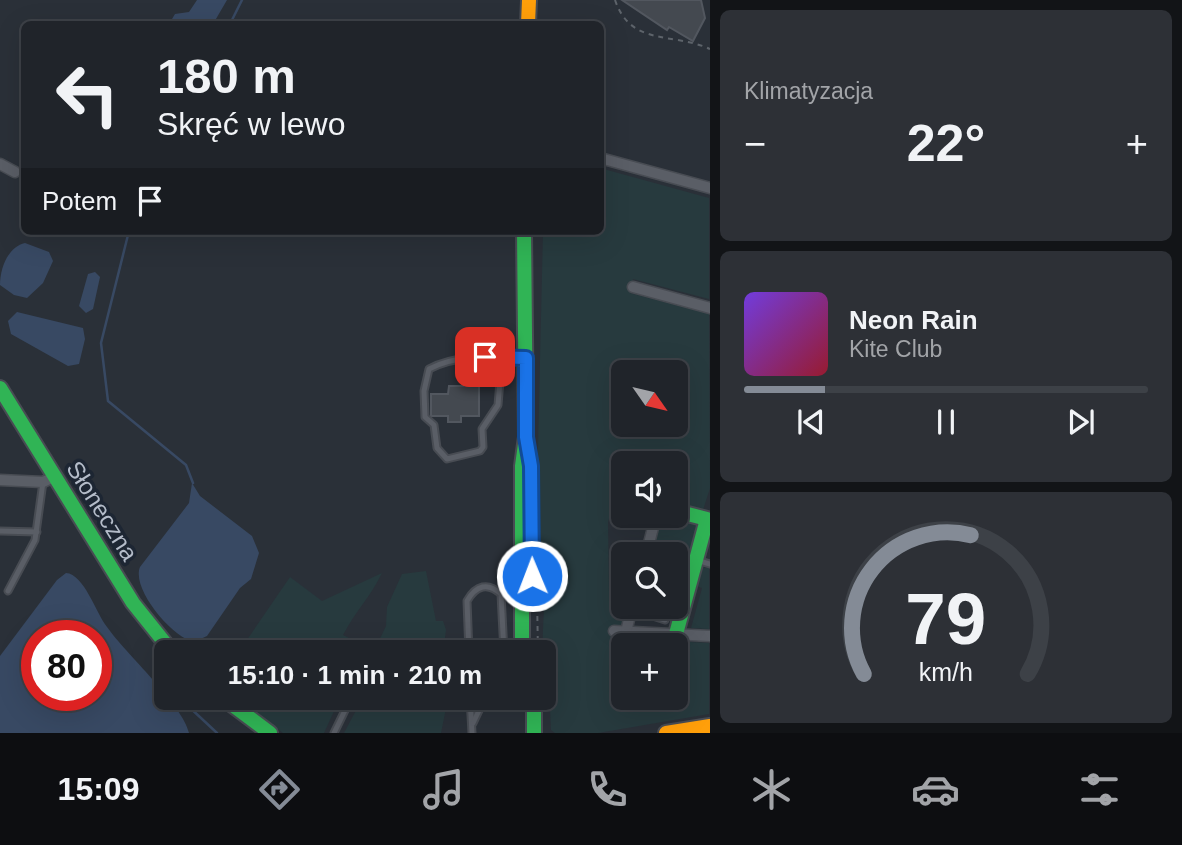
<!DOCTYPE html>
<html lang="pl">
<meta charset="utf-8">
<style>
body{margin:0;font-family:Arial,sans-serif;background:#2d3036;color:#f1f3f6;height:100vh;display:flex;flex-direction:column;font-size:26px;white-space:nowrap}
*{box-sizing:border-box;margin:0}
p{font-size:23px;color:#a2a4a8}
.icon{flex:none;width:38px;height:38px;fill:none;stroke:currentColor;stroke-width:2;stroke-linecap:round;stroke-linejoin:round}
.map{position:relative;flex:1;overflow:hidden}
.sheet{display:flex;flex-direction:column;gap:10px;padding:10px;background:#121417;width:472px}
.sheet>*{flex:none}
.banner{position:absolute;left:21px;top:21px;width:583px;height:214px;border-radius:10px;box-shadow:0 7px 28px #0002,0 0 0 2px #3d4147;background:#20242a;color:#f1f3f6;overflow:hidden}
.needle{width:46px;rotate:124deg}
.tools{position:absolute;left:611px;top:360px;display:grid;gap:14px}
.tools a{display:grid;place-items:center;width:77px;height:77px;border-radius:10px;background:#20242a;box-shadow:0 7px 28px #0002,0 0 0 2px #3d4147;font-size:35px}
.speed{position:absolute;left:21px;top:620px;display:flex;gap:14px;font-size:35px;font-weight:700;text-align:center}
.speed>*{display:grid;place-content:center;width:91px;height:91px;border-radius:50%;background:#20242a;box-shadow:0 7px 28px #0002,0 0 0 2px #3d4147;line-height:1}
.speed .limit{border:10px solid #d22;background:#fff;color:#111}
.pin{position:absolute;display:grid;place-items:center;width:60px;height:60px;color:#fff;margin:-30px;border-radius:14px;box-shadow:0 4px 10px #0006}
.me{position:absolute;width:77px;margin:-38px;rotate:359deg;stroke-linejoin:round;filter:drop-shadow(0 0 5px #0008)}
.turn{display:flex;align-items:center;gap:24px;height:147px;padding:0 21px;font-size:32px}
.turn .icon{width:91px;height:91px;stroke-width:2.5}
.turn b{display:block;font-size:49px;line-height:60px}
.then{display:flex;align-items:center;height:66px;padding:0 21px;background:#0003;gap:14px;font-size:26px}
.big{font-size:52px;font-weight:600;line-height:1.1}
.sheet .tile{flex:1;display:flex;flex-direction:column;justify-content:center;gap:10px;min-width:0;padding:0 24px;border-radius:10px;background:#2d3036}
.sheet .dial{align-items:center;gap:0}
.dial svg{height:182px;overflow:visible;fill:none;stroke:#3d4147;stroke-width:7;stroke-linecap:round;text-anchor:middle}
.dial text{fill:#f1f3f6;stroke:none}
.song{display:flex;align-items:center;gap:21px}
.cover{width:84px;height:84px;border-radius:10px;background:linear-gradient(135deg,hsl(260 70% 55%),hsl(350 70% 35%))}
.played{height:7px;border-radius:4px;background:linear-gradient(90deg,#848b96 20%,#3d4147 20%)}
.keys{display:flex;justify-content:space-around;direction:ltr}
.heat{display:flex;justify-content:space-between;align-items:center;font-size:38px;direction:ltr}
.trip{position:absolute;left:154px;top:640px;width:402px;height:70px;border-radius:10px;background:#20242a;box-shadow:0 7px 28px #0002,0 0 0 2px #3d4147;font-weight:600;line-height:70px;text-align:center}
.tabs{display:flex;height:112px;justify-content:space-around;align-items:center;background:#0d0e11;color:#a2a4a8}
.tabs .icon{width:49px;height:49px}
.tabs .selected{color:#848b96}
.tabs b{font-size:32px;color:#f1f3f6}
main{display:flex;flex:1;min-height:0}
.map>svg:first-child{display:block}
.green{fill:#273a3e;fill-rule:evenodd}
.water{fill:#384963;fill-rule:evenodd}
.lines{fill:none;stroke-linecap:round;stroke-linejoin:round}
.stream{stroke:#384963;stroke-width:2.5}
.building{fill:#444950;stroke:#52575f;stroke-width:2}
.lane-casing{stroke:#484c53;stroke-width:9}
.street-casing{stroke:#484c53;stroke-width:13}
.fast-casing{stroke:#484c53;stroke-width:18}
.slow-casing{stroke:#484c53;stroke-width:18}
.path{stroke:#5d636a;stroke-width:2;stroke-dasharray:5 5;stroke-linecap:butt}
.lane{stroke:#5a5e66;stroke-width:5}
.street{stroke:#5a5e66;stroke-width:10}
.fast{stroke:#30b455;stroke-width:14}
.slow{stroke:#ff9f0a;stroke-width:14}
.route-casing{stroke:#114b97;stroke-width:18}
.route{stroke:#1a73e8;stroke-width:12}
.labels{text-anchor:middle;stroke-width:7;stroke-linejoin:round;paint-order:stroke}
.street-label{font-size:24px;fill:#b4bcc9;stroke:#1d2633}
</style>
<main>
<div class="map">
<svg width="710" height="733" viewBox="0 0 710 733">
<rect width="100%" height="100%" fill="#2a3038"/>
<!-- green -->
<g class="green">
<path d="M600,168L709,198V299L633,279L630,293L709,314L710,488L703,510L676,503V464H623V489L617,488L608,522L609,591H616V577L623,579V607H628L621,627H614L612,638L709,643V714L598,733H555L551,730L548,665H544L542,653L544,606L537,594L535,577L543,231H600ZM623,373H676V425H623ZM623,646H676V698H623Z"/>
<path d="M660,516L700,525L687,582L676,579V555H650Z"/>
<path d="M703,568H709V629L691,628L702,588L696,586Z"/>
<path d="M426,571L436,621H443L446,630L443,653H238L290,577L322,601L382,573C371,596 355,612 343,635L374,651L386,626L387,607L402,574Z"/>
<path d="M235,698H340L324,733H283Z"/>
<path d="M363,698H448L441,733H344L361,701L367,703Z"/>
</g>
<!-- water -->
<g class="water">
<path d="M197,0H227L213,24H175L172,19L175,14L189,12Z"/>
<path d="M25,243L49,252L53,261L43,283L27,298L14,295L0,285C0,268 8,247 25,243Z"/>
<path d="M95,272L100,277L93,309L86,313L79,306L88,274Z"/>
<path d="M17,312L83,328L85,339L79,364L68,366L11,334L8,321Z"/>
<path d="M192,483L200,496L252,536L259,553L251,579L240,588L207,636L194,642C173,638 131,589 140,567L189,503Z"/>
<path d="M66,573C84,574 96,613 107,627C126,654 183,705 189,733H0V656L57,580ZM96,635V695H37V635Z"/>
</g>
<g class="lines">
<!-- stream -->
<g class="stream">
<path d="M230,24L242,0"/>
<path d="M129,231L101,343L108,401L186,465L193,483"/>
<path d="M172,708L183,703L187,705L217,733"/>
</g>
</g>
<!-- building -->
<g class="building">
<path d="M622,0H701L705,18L693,41L669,27L667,30Z"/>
<path d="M496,362L494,386H479V416H461V422H448V416H431V394H448L449,386H463V364Z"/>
</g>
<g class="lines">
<!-- lane casing -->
<g class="lane-casing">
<g id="lane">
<path d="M502,357L498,405L482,429L483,447L480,451L447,459L437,448L434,425L425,417L424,391L429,369C458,354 491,357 522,358"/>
<path d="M0,531L37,532"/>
<path d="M696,560L710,564"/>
<path d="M8,591L35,540L43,482"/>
<path d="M631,609L665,620"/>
<path d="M469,653L467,601C476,585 488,582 501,594L504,653"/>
<path d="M470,698L472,733"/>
<path d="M473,723L485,698"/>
<path d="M334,733L351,698"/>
</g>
</g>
<!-- street casing -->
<g class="street-casing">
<g id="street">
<path d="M600,158L710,188"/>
<path d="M0,164L15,172"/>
<path d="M633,287L710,308"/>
<path d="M0,480L43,482L54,477"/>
<path d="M646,555L656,516"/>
<path d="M614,631L710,636"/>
<path d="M626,632L632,607"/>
</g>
</g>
<!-- fast casing -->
<g class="fast-casing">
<g id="fast">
<path d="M0,388L133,603L173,653"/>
<path d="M676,511L707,519L676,634"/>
<path d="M522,653V466L526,437L524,231"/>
<path d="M223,698L270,733"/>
<path d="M534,698V733"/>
</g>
</g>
<!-- slow casing -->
<g class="slow-casing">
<g id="slow">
<path d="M528,24L529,0"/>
<path d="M666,733L710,726"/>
</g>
</g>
<!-- path -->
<g class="path">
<path d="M615,0C631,47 673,32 710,49"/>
<path d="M537,596L538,653"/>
<path d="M544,668L545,691"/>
</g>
<!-- lane -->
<use href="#lane" class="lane"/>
<!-- street -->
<use href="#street" class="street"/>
<!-- fast -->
<use href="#fast" class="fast"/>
<!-- slow -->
<use href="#slow" class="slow"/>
</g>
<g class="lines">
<!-- route casing -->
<g class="route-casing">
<path id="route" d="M485,357L526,358V437L531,466L532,576"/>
</g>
<!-- route -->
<use href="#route" class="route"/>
</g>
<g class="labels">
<!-- street labels -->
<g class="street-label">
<text transform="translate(102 511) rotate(58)" y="8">Słoneczna</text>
</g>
</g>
</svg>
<div class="tools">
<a><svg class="needle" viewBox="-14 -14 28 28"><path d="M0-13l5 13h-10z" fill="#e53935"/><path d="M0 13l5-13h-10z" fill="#a2a4a8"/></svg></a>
<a><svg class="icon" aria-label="sound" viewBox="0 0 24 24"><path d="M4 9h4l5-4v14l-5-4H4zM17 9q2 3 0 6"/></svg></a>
<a><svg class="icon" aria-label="search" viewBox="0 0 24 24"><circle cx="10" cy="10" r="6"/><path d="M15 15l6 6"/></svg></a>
<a>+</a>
</div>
<div class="speed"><div class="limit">80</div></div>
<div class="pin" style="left:485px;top:357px;background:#d93025"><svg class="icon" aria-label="arrive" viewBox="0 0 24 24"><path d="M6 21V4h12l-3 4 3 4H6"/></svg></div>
<svg class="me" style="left:532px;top:576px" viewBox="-20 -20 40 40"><circle r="17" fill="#1a73e8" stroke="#fff" stroke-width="3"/><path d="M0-11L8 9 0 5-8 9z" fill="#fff"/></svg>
<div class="trip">15:10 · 1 min · 210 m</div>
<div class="banner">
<div class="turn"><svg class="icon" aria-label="left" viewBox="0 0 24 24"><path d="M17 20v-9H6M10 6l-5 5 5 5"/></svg><div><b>180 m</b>Skręć w lewo</div></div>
<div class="then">Potem<svg class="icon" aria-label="arrive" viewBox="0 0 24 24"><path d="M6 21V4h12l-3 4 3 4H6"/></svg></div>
</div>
</div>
<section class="sheet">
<div class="tile"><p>Klimatyzacja</p>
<div class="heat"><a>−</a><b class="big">22°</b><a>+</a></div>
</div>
<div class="tile">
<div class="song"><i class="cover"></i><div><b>Neon Rain</b><p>Kite Club</p></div></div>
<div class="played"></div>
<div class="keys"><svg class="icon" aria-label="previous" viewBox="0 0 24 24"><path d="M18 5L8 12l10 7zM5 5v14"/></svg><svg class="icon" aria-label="pause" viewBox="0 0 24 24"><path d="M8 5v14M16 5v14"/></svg><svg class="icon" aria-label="next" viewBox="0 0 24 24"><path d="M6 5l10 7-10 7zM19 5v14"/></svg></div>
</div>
<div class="tile dial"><svg viewBox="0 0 100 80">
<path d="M14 69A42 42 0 1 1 86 69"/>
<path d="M14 69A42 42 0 0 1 61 8" stroke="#848b96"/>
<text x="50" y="56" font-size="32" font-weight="700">79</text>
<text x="50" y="72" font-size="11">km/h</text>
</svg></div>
</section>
</main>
<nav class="tabs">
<b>15:09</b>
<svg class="icon selected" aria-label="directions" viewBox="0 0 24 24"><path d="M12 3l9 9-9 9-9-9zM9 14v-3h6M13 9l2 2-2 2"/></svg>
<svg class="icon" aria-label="music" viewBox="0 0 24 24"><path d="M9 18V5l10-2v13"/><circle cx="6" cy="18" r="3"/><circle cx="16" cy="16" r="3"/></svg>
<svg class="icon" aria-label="phone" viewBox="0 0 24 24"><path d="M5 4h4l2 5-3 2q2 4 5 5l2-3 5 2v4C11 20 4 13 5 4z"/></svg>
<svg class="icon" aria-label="climate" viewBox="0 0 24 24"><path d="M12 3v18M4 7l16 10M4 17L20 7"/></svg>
<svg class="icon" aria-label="car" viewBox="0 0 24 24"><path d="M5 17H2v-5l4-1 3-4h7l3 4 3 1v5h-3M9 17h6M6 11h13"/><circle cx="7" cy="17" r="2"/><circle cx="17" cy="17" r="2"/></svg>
<svg class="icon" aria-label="filters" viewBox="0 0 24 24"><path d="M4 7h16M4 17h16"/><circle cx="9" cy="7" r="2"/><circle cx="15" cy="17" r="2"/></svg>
</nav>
